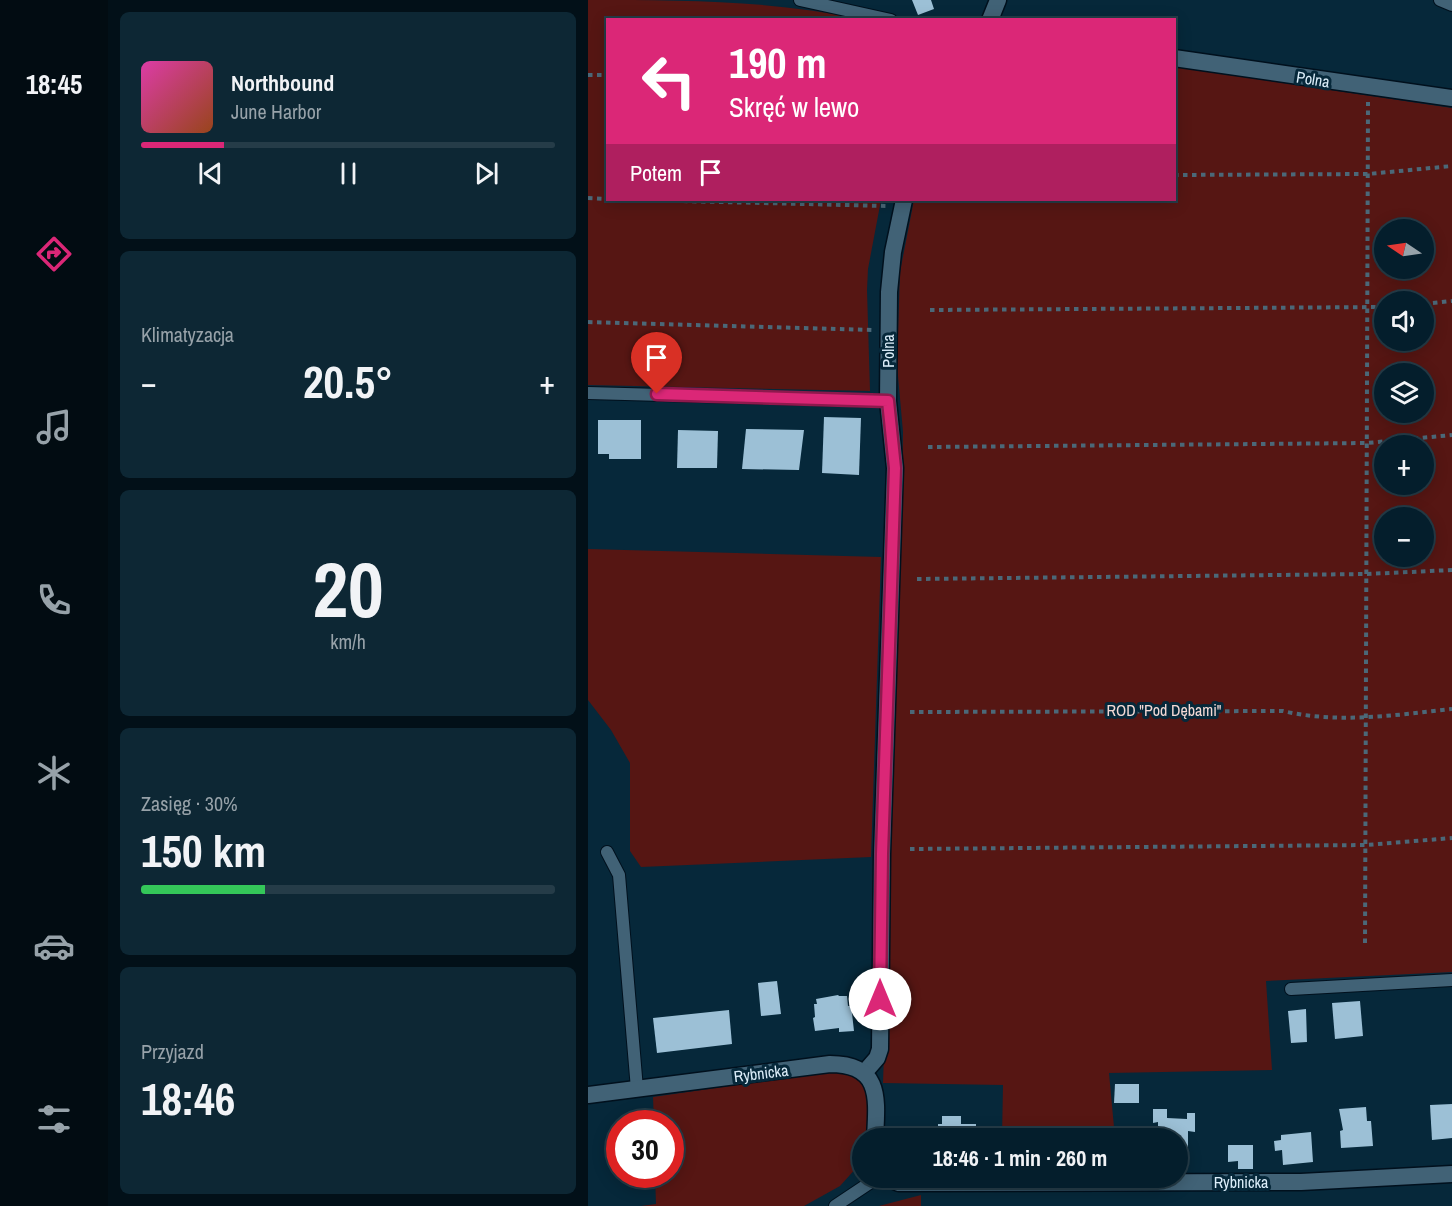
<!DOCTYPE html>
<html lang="pl">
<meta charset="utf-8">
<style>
body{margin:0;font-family:"Archivo Narrow",sans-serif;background:#0d2734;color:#f1f3f6;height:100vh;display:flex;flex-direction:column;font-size:22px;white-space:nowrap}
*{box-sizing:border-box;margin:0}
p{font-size:20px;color:#97a2a9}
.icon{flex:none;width:33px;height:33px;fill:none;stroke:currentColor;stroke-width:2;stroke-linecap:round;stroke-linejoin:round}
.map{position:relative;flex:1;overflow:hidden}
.sheet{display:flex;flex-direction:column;gap:12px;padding:12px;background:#021018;width:480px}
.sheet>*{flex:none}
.banner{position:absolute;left:18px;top:18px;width:570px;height:183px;border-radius:0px;box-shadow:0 3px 15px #0003,0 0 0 2px #253c48;background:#db2777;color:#fff;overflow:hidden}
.needle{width:39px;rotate:283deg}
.fabs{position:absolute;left:786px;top:219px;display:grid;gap:12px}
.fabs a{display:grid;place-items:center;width:60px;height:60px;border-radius:50%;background:#041e2c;box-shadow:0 3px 15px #0003,0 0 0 2px #253c48;font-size:30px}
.speed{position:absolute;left:18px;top:1110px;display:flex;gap:12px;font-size:30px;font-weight:700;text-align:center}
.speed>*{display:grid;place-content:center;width:78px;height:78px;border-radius:50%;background:#041e2c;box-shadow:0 3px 15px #0003,0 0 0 2px #253c48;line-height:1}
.speed .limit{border:9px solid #d22;background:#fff;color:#111}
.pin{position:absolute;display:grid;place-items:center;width:51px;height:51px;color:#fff;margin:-62px -26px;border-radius:50% 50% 50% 0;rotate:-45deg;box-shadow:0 0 6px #0007}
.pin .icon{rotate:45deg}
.me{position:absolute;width:66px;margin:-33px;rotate:0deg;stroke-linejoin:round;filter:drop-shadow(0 0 4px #0008)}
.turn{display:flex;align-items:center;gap:21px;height:126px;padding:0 24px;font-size:27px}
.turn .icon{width:78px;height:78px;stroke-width:2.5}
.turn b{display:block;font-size:42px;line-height:51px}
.then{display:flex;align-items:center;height:57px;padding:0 24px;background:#0003;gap:12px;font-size:22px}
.big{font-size:45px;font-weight:800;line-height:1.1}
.sheet .tile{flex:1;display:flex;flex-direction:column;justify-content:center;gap:9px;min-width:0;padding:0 21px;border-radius:9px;background:#0d2734}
.sheet .dial{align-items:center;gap:0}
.dial b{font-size:78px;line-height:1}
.song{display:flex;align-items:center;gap:18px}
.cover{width:72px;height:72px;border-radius:9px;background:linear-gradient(135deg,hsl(320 70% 55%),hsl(20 70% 35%))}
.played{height:6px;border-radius:3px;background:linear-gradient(90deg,#db2777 20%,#253c48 20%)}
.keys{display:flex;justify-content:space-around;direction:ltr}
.heat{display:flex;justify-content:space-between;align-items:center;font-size:33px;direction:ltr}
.charge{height:9px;border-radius:4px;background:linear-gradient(90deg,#34c759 30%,#253c48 0)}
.trip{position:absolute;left:264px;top:1128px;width:336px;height:60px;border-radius:30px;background:#041e2c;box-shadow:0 3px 15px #0003,0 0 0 2px #253c48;font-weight:800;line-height:60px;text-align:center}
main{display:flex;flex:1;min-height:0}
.tabs{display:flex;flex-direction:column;width:108px;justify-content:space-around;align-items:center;background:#020c12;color:#97a2a9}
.tabs .icon{width:42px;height:42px}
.tabs .active{color:#db2777}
.tabs b{font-size:27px;color:#f1f3f6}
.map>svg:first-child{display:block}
.green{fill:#561613;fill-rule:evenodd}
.building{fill:#9cc0d6}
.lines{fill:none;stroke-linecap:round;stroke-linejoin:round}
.service-casing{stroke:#00101d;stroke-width:14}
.minor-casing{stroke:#00101d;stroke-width:19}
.tertiary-casing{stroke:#00101d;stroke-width:19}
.path{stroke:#4b6878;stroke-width:4;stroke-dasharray:4.5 4.5;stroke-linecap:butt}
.service{stroke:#416276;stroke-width:12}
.minor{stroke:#416276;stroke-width:16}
.tertiary{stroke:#416276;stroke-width:16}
.route-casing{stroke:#8e194d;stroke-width:15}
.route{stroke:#db2777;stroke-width:10}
.labels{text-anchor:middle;stroke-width:6;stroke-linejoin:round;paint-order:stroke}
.street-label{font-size:16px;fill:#dbedf9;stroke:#06283a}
.park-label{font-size:16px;fill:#f4d9d5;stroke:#06283a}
</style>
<main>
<nav class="tabs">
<b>18:45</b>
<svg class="icon active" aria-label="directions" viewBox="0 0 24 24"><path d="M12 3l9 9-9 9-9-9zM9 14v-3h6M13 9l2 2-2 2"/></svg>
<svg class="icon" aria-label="music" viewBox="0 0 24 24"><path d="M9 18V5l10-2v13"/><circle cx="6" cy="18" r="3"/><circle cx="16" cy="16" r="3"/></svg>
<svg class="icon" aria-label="phone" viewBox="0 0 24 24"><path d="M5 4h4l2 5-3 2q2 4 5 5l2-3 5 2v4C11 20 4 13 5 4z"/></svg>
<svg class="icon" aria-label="climate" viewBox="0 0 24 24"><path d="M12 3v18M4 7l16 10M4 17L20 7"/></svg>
<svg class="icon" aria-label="car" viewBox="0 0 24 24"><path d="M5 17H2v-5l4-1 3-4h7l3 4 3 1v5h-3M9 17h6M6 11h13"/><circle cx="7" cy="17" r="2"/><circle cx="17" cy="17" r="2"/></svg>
<svg class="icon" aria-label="filters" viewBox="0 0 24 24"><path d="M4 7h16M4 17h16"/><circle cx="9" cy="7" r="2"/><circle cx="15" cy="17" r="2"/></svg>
</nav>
<section class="sheet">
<div class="tile">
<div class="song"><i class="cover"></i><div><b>Northbound</b><p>June Harbor</p></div></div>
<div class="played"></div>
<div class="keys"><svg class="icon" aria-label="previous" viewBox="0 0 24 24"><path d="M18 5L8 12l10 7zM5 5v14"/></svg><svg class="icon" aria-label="pause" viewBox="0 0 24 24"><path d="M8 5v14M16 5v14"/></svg><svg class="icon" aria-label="next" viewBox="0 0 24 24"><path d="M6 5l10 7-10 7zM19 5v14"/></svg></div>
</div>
<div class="tile"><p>Klimatyzacja</p>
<div class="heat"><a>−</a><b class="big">20.5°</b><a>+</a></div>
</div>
<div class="tile dial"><b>20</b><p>km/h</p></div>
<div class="tile"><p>Zasięg · 30%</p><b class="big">150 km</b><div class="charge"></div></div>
<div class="tile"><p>Przyjazd</p><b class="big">18:46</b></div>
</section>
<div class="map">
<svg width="864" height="1206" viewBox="0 0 864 1206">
<rect width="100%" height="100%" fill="#06283a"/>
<!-- green -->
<g class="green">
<path d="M0,0C93,0 181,0 272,19L20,20V200H293L280,269L279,290L282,391L0,385Z"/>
<path d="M587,67L864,108V972L678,981L684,1070L521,1073L527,1138H414L415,1085L295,1083L313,543L315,432L309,365L312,272L326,200H586ZM796,230H836V268H796ZM796,302H836V340H796ZM796,374H836V412H796ZM796,446H836V484H796ZM796,518H836V556H796Z"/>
<path d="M0,549L293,557L283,857L53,867L42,851V763L23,730L0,700Z"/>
<path d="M244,1071C250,1072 257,1073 263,1074C289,1083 280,1119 278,1138H274V1152L270,1166L252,1186L216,1206H53L68,1204L67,1175L82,1174V1124L66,1123L65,1097Z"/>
<path d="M333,1195V1206H291Z"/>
</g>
<!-- building -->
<g class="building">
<path d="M324,0H343L346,9L330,15Z"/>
<path d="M236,417L273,418L271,475L234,473Z"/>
<path d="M10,420H53V459H21V454H10Z"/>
<path d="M158,429L216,430L211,470L154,469Z"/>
<path d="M90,430L130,431L129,468H89Z"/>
<path d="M189,981L193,1014L173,1016L170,983Z"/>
<path d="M250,995L251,996H259L260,1006L268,1005L269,1012L264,1013L266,1031L251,1032V1028L227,1031L225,1018L227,1017L226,1004H229L228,999Z"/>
<path d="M772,1001L775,1036L747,1039L744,1003Z"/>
<path d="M718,1009L719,1042L703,1043L700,1011Z"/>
<path d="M141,1010L144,1044L69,1053L65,1018Z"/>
<path d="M527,1084H551V1103H526Z"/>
<path d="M864,1104V1138L844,1140L842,1105Z"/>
<path d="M778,1107L779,1121H783L785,1146L753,1148L752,1131L755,1130L751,1109Z"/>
<path d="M565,1109H579V1118L599,1119V1113H607V1132L600,1131V1151L590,1152V1138H570V1122L565,1123Z"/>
<path d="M354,1116H373V1124H388V1138H350V1124H354Z"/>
<path d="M723,1132L725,1162L695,1165L694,1150L687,1151L686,1141L693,1140V1135Z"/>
<path d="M640,1145H665V1169H650V1161L640,1162Z"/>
</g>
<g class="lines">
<!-- service casing -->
<g class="service-casing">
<g id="service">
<path d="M212,0L303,20"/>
<path d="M852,0L864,5"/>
<path d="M0,393L300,401"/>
<path d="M19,852L31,875L49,1089"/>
<path d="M703,989L864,980"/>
<path d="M247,1206L289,1178"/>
</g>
</g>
<!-- minor casing -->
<g class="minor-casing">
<g id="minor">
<path d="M402,20L410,0"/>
<path d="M586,58L864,98"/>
<path d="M276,1073L289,1058L292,1049L294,854L307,468L300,401L301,292L305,252L316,200"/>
</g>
</g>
<!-- tertiary casing -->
<g class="tertiary-casing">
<g id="tertiary">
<path d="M0,1095L242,1064C294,1064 289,1099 287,1138"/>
<path d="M299,1178L311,1183H317L713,1182L864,1174"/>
</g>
</g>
<!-- path -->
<g class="path">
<path d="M0,75H20"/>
<path d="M586,175L780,174L864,166"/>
<path d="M0,198L20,199"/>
<path d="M50,200L299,206"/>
<path d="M836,304L864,301"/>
<path d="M342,310L796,307"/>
<path d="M0,322L284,330"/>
<path d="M340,447L779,443L864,435"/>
<path d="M329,579L779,574L864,570"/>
<path d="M322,712L695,711C751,724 807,715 864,709"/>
<path d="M322,849L778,845L864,838"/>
<path d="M777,943L780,102"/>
</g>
<!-- service -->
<use href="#service" class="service"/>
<!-- minor -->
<use href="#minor" class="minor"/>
<!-- tertiary -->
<use href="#tertiary" class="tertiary"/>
</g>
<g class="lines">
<!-- route casing -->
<g class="route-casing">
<path id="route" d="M69,394L300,401L307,468L294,854L292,999"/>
</g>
<!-- route -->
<use href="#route" class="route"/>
</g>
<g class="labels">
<!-- street labels -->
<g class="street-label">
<text transform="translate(725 79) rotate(9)" y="6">Polna</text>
<text transform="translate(300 351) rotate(-90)" y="6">Polna</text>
<text transform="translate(173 1073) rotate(-7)" y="6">Rybnicka</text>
<text x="653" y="1188">Rybnicka</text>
</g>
<!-- park labels -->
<g class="park-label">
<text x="576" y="716">ROD "Pod Dębami"</text>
</g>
</g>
</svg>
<div class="fabs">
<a><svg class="needle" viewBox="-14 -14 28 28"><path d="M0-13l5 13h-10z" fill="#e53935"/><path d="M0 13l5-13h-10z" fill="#97a2a9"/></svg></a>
<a><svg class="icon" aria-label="sound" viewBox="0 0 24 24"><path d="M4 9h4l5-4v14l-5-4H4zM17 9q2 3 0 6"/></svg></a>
<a><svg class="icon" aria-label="layers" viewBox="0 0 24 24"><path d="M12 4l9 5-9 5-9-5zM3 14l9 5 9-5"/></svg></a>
<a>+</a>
<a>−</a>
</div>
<div class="speed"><div class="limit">30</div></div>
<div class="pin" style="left:69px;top:394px;background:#d93025"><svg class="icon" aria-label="arrive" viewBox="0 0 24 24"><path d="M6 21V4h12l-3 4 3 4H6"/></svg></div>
<svg class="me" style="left:292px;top:999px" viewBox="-20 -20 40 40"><circle r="19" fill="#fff"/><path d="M0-13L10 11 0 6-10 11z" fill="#db2777"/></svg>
<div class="trip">18:46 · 1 min · 260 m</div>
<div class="banner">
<div class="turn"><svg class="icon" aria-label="left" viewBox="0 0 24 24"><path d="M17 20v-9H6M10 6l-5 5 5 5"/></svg><div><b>190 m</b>Skręć w lewo</div></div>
<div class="then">Potem<svg class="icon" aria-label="arrive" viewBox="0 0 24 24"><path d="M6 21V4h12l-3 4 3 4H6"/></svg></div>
</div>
</div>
</main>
